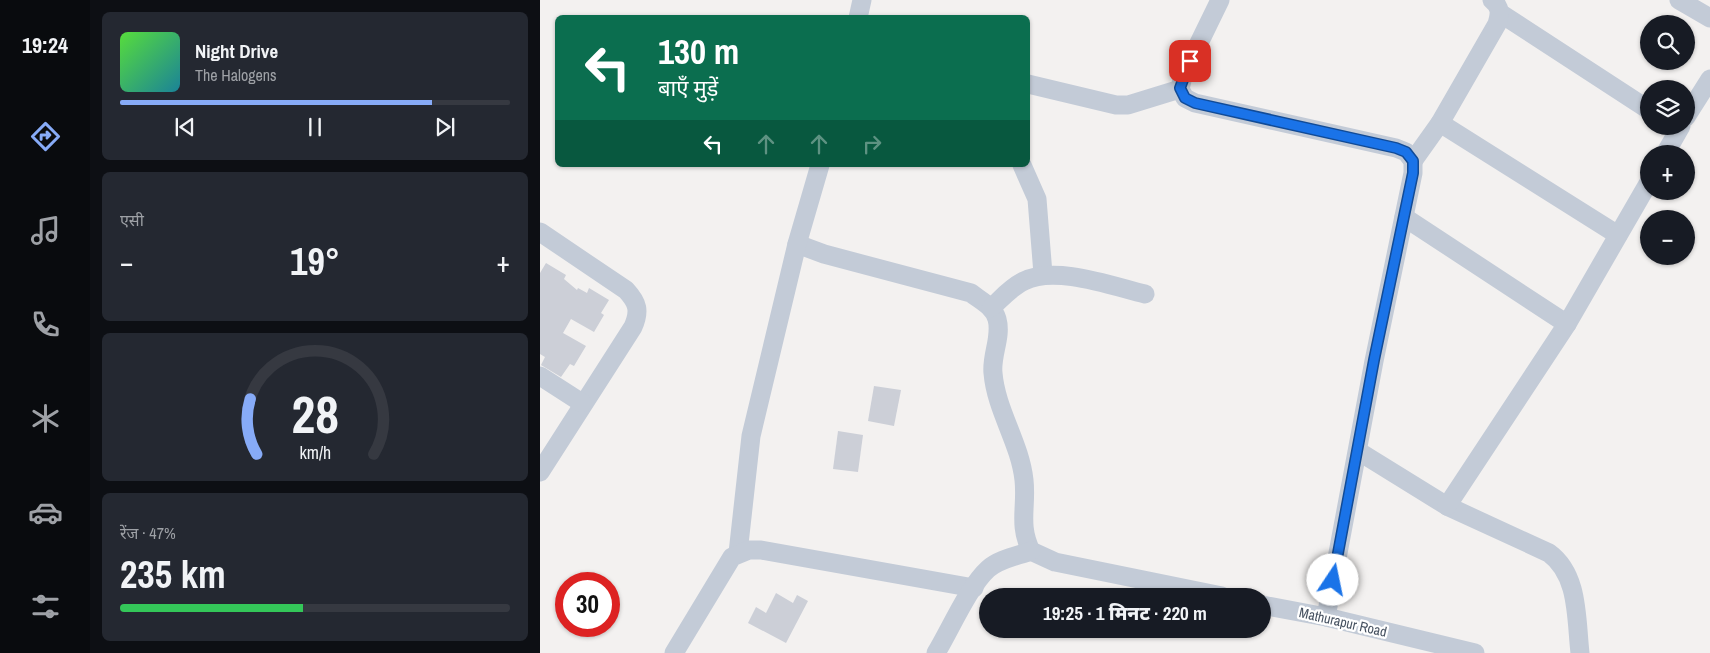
<!DOCTYPE html>
<html lang="hi">
<meta charset="utf-8">
<style>
body{margin:0;font-family:"Archivo Narrow","Noto Sans Devanagari",sans-serif;background:#242831;color:#f1f3f6;height:100vh;display:flex;flex-direction:column;font-size:19px;white-space:nowrap}
*{box-sizing:border-box;margin:0}
p{font-size:16px;color:#9ea1a6}
.icon{flex:none;width:28px;height:28px;fill:none;stroke:currentColor;stroke-width:2;stroke-linecap:round;stroke-linejoin:round}
.map{position:relative;flex:1;overflow:hidden}
.sheet{display:flex;flex-direction:column;gap:12px;padding:12px;background:#0d0f14;width:450px}
.sheet>*{flex:none}
.guide{position:absolute;left:15px;top:15px;width:475px;height:152px;border-radius:8px;box-shadow:0 1px 4px #0004;background:#0b6e4f;color:#fff;overflow:hidden}
.buttons{position:absolute;left:1100px;top:15px;display:grid;gap:10px}
.buttons a{display:grid;place-items:center;width:55px;height:55px;border-radius:50%;background:#171b24;box-shadow:0 1px 4px #0004;font-size:25px}
.speed{position:absolute;left:15px;top:572px;display:flex;gap:10px;font-size:25px;font-weight:700;text-align:center}
.speed>*{display:grid;place-content:center;width:65px;height:65px;border-radius:50%;background:#171b24;box-shadow:0 1px 4px #0004;line-height:1}
.speed .limit{border:8px solid #d22;background:#fff;color:#111}
.pin{position:absolute;display:grid;place-items:center;width:42px;height:42px;color:#fff;margin:-21px;border-radius:10px;box-shadow:0 2px 8px #0006}
.me{position:absolute;width:55px;margin:-28px;rotate:11deg;stroke-linejoin:round;filter:drop-shadow(0 0 4px #0008)}
.turn{display:flex;align-items:center;gap:18px;height:105px;padding:0 20px;font-size:22px}
.turn .icon{width:65px;height:65px;stroke-width:2.5}
.turn b{display:block;font-size:35px;line-height:42px}
.lanes{display:flex;align-items:center;height:48px;padding:0 20px;background:#0003;justify-content:center;gap:25px;direction:ltr}
.lanes .off{opacity:.35}
.big{font-size:38px;font-weight:800;line-height:1.1}
.sheet .tile{flex:1;display:flex;flex-direction:column;justify-content:center;gap:8px;min-width:0;padding:0 18px;border-radius:8px;background:#242831}
.sheet .dial{align-items:center;gap:0}
.dial svg{height:130px;overflow:visible;fill:none;stroke:#363941;stroke-width:7;stroke-linecap:round;text-anchor:middle}
.dial text{fill:#f1f3f6;stroke:none}
.song{display:flex;align-items:center;gap:15px}
.cover{width:60px;height:60px;border-radius:8px;background:linear-gradient(135deg,hsl(110 70% 55%),hsl(190 70% 35%))}
.played{height:5px;border-radius:2px;background:linear-gradient(90deg,#87abf7 80%,#363941 80%)}
.keys{display:flex;justify-content:space-around;direction:ltr}
.heat{display:flex;justify-content:space-between;align-items:center;font-size:28px;direction:ltr}
.charge{height:8px;border-radius:4px;background:linear-gradient(90deg,#34c759 47%,#363941 0)}
.trip{position:absolute;left:439px;top:588px;width:292px;height:50px;border-radius:25px;background:#171b24;box-shadow:0 1px 4px #0004;font-weight:800;line-height:50px;text-align:center}
main{display:flex;flex:1;min-height:0}
.tabs{display:flex;flex-direction:column;width:90px;justify-content:space-around;align-items:center;background:#090b0e;color:#9ea1a6}
.tabs .icon{width:35px;height:35px}
.tabs .selected{color:#87abf7}
.tabs b{font-size:22px;color:#f1f3f6}
.map>svg:first-child{display:block}
.building{fill:#cccfd7}
.lines{fill:none;stroke-linecap:round;stroke-linejoin:round}
.street{stroke:#c3cbd7;stroke-width:19}
.route-casing{stroke:#114b97;stroke-width:12}
.route{stroke:#1a73e8;stroke-width:9}
.labels{text-anchor:middle;stroke-width:4.5;stroke-linejoin:round;paint-order:stroke}
.street-label{font-size:14px;fill:#465160;stroke:#fff}
</style>
<main>
<nav class="tabs">
<b>19:24</b>
<svg class="icon selected" aria-label="directions" viewBox="0 0 24 24"><path d="M12 3l9 9-9 9-9-9zM9 14v-3h6M13 9l2 2-2 2"/></svg>
<svg class="icon" aria-label="music" viewBox="0 0 24 24"><path d="M9 18V5l10-2v13"/><circle cx="6" cy="18" r="3"/><circle cx="16" cy="16" r="3"/></svg>
<svg class="icon" aria-label="phone" viewBox="0 0 24 24"><path d="M5 4h4l2 5-3 2q2 4 5 5l2-3 5 2v4C11 20 4 13 5 4z"/></svg>
<svg class="icon" aria-label="climate" viewBox="0 0 24 24"><path d="M12 3v18M4 7l16 10M4 17L20 7"/></svg>
<svg class="icon" aria-label="car" viewBox="0 0 24 24"><path d="M5 17H2v-5l4-1 3-4h7l3 4 3 1v5h-3M9 17h6M6 11h13"/><circle cx="7" cy="17" r="2"/><circle cx="17" cy="17" r="2"/></svg>
<svg class="icon" aria-label="filters" viewBox="0 0 24 24"><path d="M4 7h16M4 17h16"/><circle cx="9" cy="7" r="2"/><circle cx="15" cy="17" r="2"/></svg>
</nav>
<section class="sheet">
<div class="tile">
<div class="song"><i class="cover"></i><div><b>Night Drive</b><p>The Halogens</p></div></div>
<div class="played"></div>
<div class="keys"><svg class="icon" aria-label="previous" viewBox="0 0 24 24"><path d="M18 5L8 12l10 7zM5 5v14"/></svg><svg class="icon" aria-label="pause" viewBox="0 0 24 24"><path d="M8 5v14M16 5v14"/></svg><svg class="icon" aria-label="next" viewBox="0 0 24 24"><path d="M6 5l10 7-10 7zM19 5v14"/></svg></div>
</div>
<div class="tile"><p>एसी</p>
<div class="heat"><a>−</a><b class="big">19°</b><a>+</a></div>
</div>
<div class="tile dial"><svg viewBox="0 0 100 80">
<path d="M14 69A42 42 0 1 1 86 69"/>
<path d="M14 69A42 42 0 0 1 10 35" stroke="#87abf7"/>
<text x="50" y="56" font-size="32" font-weight="700">28</text>
<text x="50" y="72" font-size="11">km/h</text>
</svg></div>
<div class="tile"><p>रेंज · 47%</p><b class="big">235 km</b><div class="charge"></div></div>
</section>
<div class="map">
<svg width="1170" height="653" viewBox="0 0 1170 653">
<rect width="100%" height="100%" fill="#f3f1f0"/>
<!-- building -->
<g class="building">
<path d="M6,263L26,275L24,279L37,290L38,288L47,293L49,288L69,300L61,313L64,315L54,332L31,319L23,333L46,346L34,366L30,364L21,377L1,365L5,357L0,354V273Z"/>
<path d="M334,386L361,390L354,426L328,421Z"/>
<path d="M298,431L323,435L318,472L293,469Z"/>
<path d="M236,593L253,603L257,595L268,601L246,643L208,623L216,607L226,613Z"/>
</g>
<g class="lines">
<!-- street -->
<g class="street">
<path d="M680,0L643,76L640,89L645,98L655,103L856,148L866,152L873,161V173L834,361L786,617"/>
<path d="M1139,0L1170,18"/>
<path d="M960,13L1109,110"/>
<path d="M318,18L322,0"/>
<path d="M488,84L576,105H588L640,89"/>
<path d="M1146,117L1170,79"/>
<path d="M900,123L1078,235"/>
<path d="M1125,154L1141,126"/>
<path d="M873,161L900,123L957,24C960,14 961,7 952,0"/>
<path d="M482,165L497,199L503,274"/>
<path d="M864,217L1027,324"/>
<path d="M0,232L86,290C98,303 100,311 93,327L0,472"/>
<path d="M257,244L284,254L431,293C441,301 453,306 457,319C462,337 451,355 453,373C456,410 480,443 484,480C487,507 478,524 491,551L515,562L682,596"/>
<path d="M451,308C462,298 471,287 484,281C515,265 572,286 605,294"/>
<path d="M0,376L42,403"/>
<path d="M818,451L907,506L1009,553C1039,575 1036,618 1040,653"/>
<path d="M907,506L1027,324L1109,182"/>
<path d="M198,553L211,436L257,244L280,165"/>
<path d="M722,605L786,617L935,653"/>
<path d="M134,653L192,557L209,550H221L434,588"/>
<path d="M396,653C410,630 429,586 448,569C459,559 477,556 491,551"/>
</g>
</g>
<g class="lines">
<!-- route casing -->
<g class="route-casing">
<path id="route" d="M650,61L640,88L645,98L655,103L856,148L866,152L873,161V173L834,360L793,580"/>
</g>
<!-- route -->
<use href="#route" class="route"/>
</g>
<g class="labels">
<!-- street labels -->
<g class="street-label">
<text transform="translate(803 622) rotate(13)" y="5">Mathurapur Road</text>
</g>
</g>
</svg>
<div class="buttons">
<a><svg class="icon" aria-label="search" viewBox="0 0 24 24"><circle cx="10" cy="10" r="6"/><path d="M15 15l6 6"/></svg></a>
<a><svg class="icon" aria-label="layers" viewBox="0 0 24 24"><path d="M12 4l9 5-9 5-9-5zM3 14l9 5 9-5"/></svg></a>
<a>+</a>
<a>−</a>
</div>
<div class="speed"><div class="limit">30</div></div>
<div class="pin" style="left:650px;top:61px;background:#d93025"><svg class="icon" aria-label="arrive" viewBox="0 0 24 24"><path d="M6 21V4h12l-3 4 3 4H6"/></svg></div>
<svg class="me" style="left:793px;top:580px" viewBox="-20 -20 40 40"><circle r="19" fill="#fff"/><path d="M0-13L10 11 0 6-10 11z" fill="#1a73e8"/></svg>
<div class="trip">19:25 · 1 मिनट · 220 m</div>
<div class="guide">
<div class="turn"><svg class="icon" aria-label="left" viewBox="0 0 24 24"><path d="M17 20v-9H6M10 6l-5 5 5 5"/></svg><div><b>130 m</b>बाएँ मुड़ें</div></div>
<div class="lanes"><svg class="icon" aria-label="left" viewBox="0 0 24 24"><path d="M17 20v-9H6M10 6l-5 5 5 5"/></svg><svg class="icon off" aria-label="ahead" viewBox="0 0 24 24"><path d="M12 20V5M6 11l6-6 6 6"/></svg><svg class="icon off" aria-label="ahead" viewBox="0 0 24 24"><path d="M12 20V5M6 11l6-6 6 6"/></svg><svg class="icon off" aria-label="right" viewBox="0 0 24 24"><path d="M7 20v-9h11M14 6l5 5-5 5"/></svg></div>
</div>
</div>
</main>
